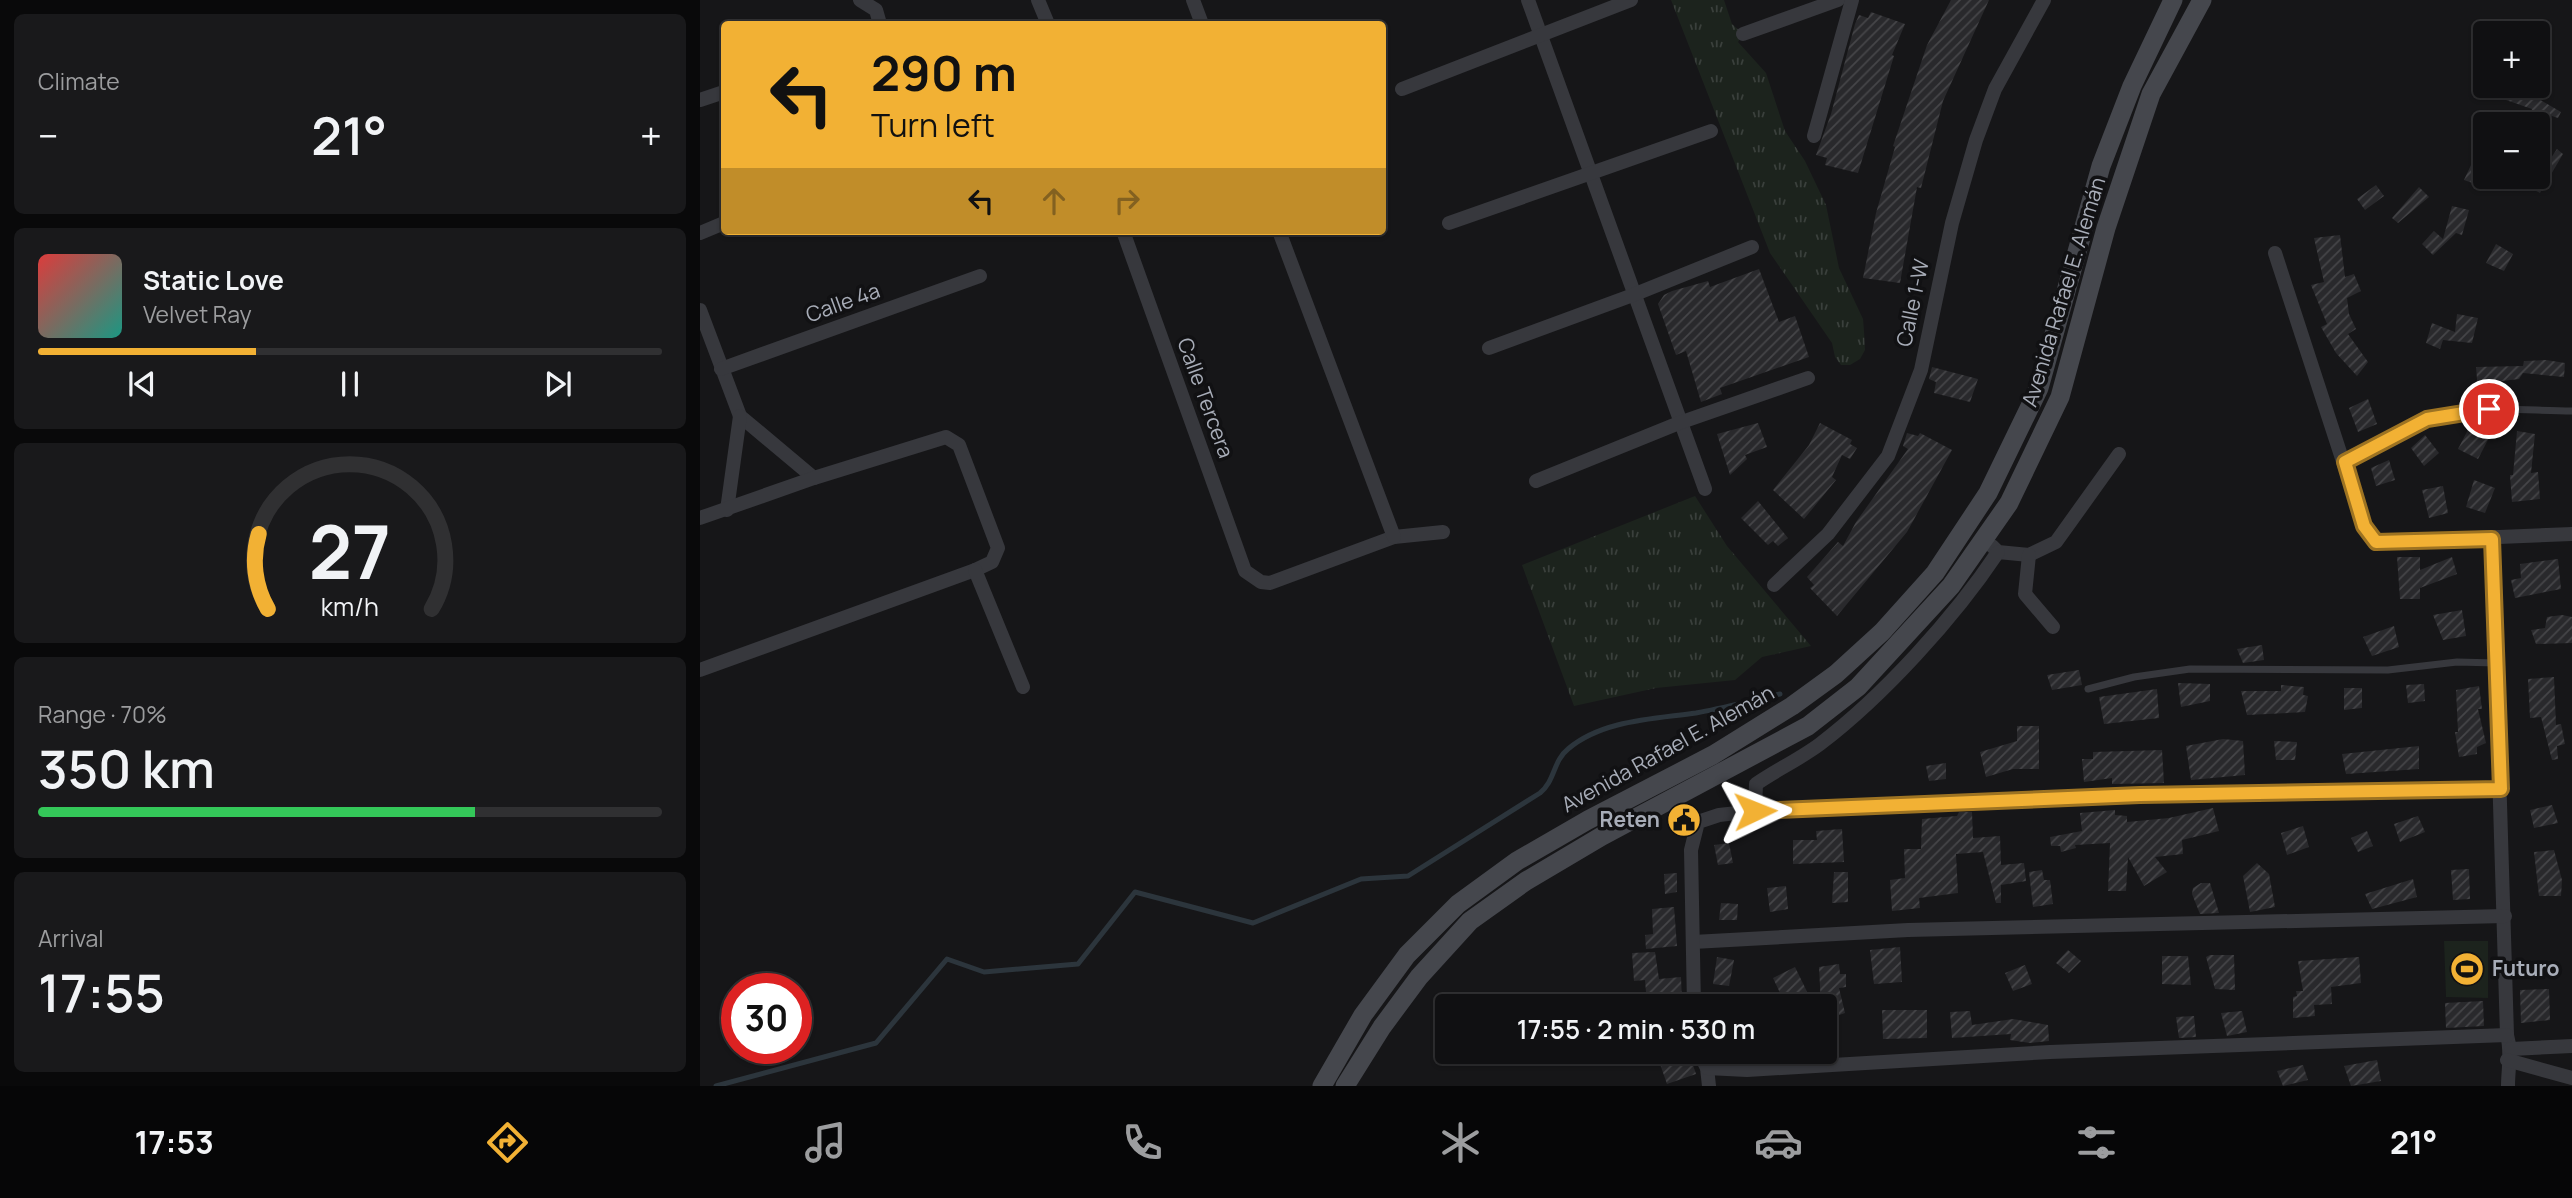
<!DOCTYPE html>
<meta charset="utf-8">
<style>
body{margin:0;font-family:Manrope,sans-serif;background:#19191b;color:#f1f3f6;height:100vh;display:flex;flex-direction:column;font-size:26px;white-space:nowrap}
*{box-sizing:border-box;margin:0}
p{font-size:23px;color:#9c9d9f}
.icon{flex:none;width:38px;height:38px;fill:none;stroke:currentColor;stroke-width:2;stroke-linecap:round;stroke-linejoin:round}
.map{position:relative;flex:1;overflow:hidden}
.details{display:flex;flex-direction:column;gap:14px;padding:14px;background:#09090a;width:700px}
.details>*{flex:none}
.hud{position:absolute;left:21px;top:21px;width:665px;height:214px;border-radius:7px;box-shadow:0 2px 5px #0004,0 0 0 2px #303032;background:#f2b134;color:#111;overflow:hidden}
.fabs{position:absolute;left:1773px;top:21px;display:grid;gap:14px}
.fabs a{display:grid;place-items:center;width:77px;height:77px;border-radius:7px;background:#101012;box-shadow:0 2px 5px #0004,0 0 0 2px #303032;font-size:35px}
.speed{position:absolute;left:21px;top:973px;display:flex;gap:14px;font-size:35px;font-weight:700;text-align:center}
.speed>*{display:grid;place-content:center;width:91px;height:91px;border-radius:50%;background:#101012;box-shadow:0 2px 5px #0004,0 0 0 2px #303032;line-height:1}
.speed .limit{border:10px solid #d22;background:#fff;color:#111}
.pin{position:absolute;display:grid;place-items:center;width:60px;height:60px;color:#fff;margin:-30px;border:4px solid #fff;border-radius:50%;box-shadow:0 2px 7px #0007}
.me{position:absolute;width:77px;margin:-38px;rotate:88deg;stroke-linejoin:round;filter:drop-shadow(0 0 5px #0008)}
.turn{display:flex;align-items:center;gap:24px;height:147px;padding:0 35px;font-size:32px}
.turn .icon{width:91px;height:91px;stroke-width:2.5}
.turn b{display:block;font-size:49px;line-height:60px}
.lanes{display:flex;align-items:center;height:66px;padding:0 35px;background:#0003;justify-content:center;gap:35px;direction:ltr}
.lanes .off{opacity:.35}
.big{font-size:52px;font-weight:600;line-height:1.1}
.details .card{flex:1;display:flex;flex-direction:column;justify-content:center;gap:10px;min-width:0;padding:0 24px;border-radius:10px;background:#19191b}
.details .dial{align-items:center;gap:0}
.dial svg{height:182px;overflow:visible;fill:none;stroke:#303032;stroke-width:7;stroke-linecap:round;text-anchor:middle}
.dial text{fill:#f1f3f6;stroke:none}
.song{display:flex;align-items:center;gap:21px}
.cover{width:84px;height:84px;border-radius:10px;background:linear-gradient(135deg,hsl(0 70% 55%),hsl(170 70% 35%))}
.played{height:7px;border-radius:4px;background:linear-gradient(90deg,#f2b134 35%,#303032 35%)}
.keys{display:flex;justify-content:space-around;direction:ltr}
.heat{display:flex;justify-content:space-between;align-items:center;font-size:38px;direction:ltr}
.charge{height:10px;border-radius:5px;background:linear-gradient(90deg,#34c759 70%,#303032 0)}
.trip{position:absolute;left:735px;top:994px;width:402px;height:70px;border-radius:7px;background:#101012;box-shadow:0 2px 5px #0004,0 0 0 2px #303032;font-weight:600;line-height:70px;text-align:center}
.dock{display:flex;height:112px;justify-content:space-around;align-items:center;background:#060607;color:#9c9d9f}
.dock .icon{width:49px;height:49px}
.dock .selected{color:#f2b134}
.dock b{font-size:32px;color:#f1f3f6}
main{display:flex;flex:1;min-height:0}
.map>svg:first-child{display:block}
.grass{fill:url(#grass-tufts)}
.garden{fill:#1c231d}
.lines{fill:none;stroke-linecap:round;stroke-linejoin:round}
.stream{stroke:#2c353c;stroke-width:5}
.building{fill:url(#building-hatch)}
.service{stroke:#37383d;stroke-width:7}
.minor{stroke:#37383d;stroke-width:14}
.secondary{stroke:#45474d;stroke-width:19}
.route-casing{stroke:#9d7322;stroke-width:18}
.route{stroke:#f2b134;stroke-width:12}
.labels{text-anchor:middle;stroke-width:7;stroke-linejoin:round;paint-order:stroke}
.street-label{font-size:21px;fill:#a8adb8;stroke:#111113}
.poi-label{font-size:21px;font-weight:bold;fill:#a8adb8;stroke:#111113;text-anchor:end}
</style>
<main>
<section class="details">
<div class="card"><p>Climate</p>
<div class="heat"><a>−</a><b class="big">21°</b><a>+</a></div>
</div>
<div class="card">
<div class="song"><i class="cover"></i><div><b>Static Love</b><p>Velvet Ray</p></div></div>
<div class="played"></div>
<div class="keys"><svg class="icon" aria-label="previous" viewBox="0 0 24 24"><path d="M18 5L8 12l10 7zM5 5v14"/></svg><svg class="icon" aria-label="pause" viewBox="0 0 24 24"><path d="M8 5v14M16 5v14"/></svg><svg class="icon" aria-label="next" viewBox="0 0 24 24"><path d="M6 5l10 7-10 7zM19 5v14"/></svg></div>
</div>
<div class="card dial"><svg viewBox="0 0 100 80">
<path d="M14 69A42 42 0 1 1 86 69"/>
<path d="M14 69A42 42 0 0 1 10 36" stroke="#f2b134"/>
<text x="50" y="56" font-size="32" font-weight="700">27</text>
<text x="50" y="72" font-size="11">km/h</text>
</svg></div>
<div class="card"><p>Range · 70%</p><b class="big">350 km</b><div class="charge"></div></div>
<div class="card"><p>Arrival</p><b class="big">17:55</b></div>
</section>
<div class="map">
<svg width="1872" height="1086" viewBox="0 0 1872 1086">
<defs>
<pattern id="grass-tufts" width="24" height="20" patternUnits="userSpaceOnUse" patternTransform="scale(1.75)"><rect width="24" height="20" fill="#1c231d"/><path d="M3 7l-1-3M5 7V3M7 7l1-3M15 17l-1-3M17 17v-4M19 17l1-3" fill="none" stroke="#3a403c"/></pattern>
<pattern id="building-hatch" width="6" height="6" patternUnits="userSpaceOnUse" patternTransform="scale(1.75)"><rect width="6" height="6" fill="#29292c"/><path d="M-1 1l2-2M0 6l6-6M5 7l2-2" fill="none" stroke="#454548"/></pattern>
</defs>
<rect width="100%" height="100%" fill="#161618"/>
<!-- grass -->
<g class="grass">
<path d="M971,0H1024L1032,24L1043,34L1038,42L1066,73L1085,131L1105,161L1126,205L1139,268L1163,319L1164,331L1165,350L1160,359L1150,365H1141L1135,357L1132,343L1070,253Z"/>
<path d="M995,496L1027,546L1111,646L1062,657L1035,680L956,688L874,706L822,565Z"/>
</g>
<!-- garden -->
<path class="garden" d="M1744,941H1788V998L1746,997Z"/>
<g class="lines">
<!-- stream -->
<path class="stream" d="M16,1086L176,1043L247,959L284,972L378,964L435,892L553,923L661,879L708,876L840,793C855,781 853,761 868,749C902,720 954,719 996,713C1024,708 1052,700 1080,694"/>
</g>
<!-- building -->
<g class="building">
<path d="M1251,0H1289L1243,101L1221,188L1217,187L1200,283L1163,278L1176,213L1195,147L1193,146L1227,45Z"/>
<path d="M1171,12L1205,24L1192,55L1194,56L1158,173L1125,165L1127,158L1116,155L1131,114L1155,24L1159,15L1168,18Z"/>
<path d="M1816,86L1861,112L1858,118L1843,113L1847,118L1839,124H1827L1832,109L1806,100Z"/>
<path d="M1785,135V176L1781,186L1764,180Z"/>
<path d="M1857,149L1863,154L1840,193L1811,177H1838Z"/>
<path d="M1676,185L1684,196L1665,210L1657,199Z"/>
<path d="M1719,187L1729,197L1698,223L1692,218Z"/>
<path d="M1752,206L1769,210L1762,235L1756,233L1733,255L1722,244L1734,231L1743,239Z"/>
<path d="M1640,235L1645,277L1654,274L1661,291L1647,298L1649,314L1656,329L1648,334L1668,362L1657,376L1636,353L1621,327L1627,324L1611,285L1624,282L1614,238Z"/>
<path d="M1796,244L1813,254L1804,271L1786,263Z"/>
<path d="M1059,269L1079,322L1095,316L1109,357L1020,388L1022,394L1001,402L986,351L976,355L958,304L964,295L972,291L1008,281L1010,287Z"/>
<path d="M1757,314L1778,318L1772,343L1743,340L1740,349L1726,343L1732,323L1755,332Z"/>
<path d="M1846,360L1865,363L1864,377L1823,373L1819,379L1794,382V390L1778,391L1776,367L1823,366L1824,361Z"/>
<path d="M1232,367L1278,379L1270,402L1234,393L1236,382L1229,379Z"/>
<path d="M1668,399L1677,424L1658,432L1649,408Z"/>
<path d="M1058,423L1067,447L1045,455L1047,459L1030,475L1017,434Z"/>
<path d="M1120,423L1152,440L1150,444L1157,448L1150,459L1142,455L1132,477L1136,480L1104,519L1073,490L1109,445Z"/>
<path d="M1771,424L1791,434L1778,459L1758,449Z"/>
<path d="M1817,431L1835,434L1831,473L1838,472L1840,499L1812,502L1810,475H1813Z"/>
<path d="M1207,433L1218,436L1220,433L1252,450L1207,532L1137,616L1110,588L1114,585L1107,577L1138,542L1143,546L1156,522L1208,449L1203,446Z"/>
<path d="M1725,435L1739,453L1724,466L1711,448Z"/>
<path d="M1689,460L1695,480L1676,486L1671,468Z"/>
<path d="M1774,480L1795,488L1785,513L1766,507Z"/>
<path d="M1743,486L1748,513L1729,518L1722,490Z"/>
<path d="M1058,501L1088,538L1078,546L1073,541L1068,545L1041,518Z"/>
<path d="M1697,557H1720V570L1752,557L1757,574L1720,588V599H1700Z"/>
<path d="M1858,559L1861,589L1815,598L1811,580L1821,578L1820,564Z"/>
<path d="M1762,610L1766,636L1743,640L1733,615Z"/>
<path d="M1862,615L1872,617V643L1836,644L1831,630L1845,628L1847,617Z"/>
<path d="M1694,626L1699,647L1672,656L1663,637Z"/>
<path d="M1562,645L1564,660L1543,663L1537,649Z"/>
<path d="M1379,670L1382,685L1352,690L1347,675Z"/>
<path d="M1854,677L1856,725L1861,724L1865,744L1857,746L1858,759L1852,760L1841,717L1830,718L1828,679Z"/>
<path d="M1478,683L1510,684V701L1481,707Z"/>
<path d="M1724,684L1725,701L1708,703L1706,685Z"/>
<path d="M1581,685L1604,687L1603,695L1608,696L1605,712L1547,715L1541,691H1581Z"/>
<path d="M1779,686L1782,709H1778L1786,743L1777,747V754L1759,757L1755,732H1758L1756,690Z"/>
<path d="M1644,688H1662V708L1644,710Z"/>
<path d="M1457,689L1459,718L1404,724L1399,697Z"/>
<path d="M1317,726H1339V769H1313L1286,777L1280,752L1317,741Z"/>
<path d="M1523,739L1543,741L1545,775L1491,780L1486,746Z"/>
<path d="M1574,741L1597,742L1595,760H1576Z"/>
<path d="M1719,746V769L1646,774L1642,754Z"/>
<path d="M1462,750L1464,783L1412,784V778L1384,782L1382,759H1393V752Z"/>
<path d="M1246,763V779L1229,781L1226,766Z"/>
<path d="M1852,805L1858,823L1834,828L1830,810Z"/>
<path d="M1513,808L1519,831L1482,840L1483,854L1455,857L1467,872L1444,886L1428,857L1426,891H1408L1410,843L1375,845L1376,848L1361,852L1360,846H1351L1350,837L1382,831L1380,813L1415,810V815L1427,816V822L1469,818Z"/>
<path d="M1259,812H1272L1273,838L1300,836L1301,865L1324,863L1326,881L1301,885V903H1296L1283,852L1256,854L1258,893L1219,898L1220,908L1192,911L1190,880L1205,878L1204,849H1221L1222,819L1257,816Z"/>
<path d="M1718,816L1725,832L1700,842L1694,824Z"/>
<path d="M1603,826L1609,847L1587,855L1581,833Z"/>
<path d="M1142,829L1144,862L1093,864V840H1117L1116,831Z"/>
<path d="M1667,831L1673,846L1658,852L1651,838Z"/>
<path d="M1029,843L1033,863L1018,865L1014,845Z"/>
<path d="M1854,850L1862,880L1861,896H1839L1834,852Z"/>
<path d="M1557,863L1569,874L1575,907L1550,912L1543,876Z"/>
<path d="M1769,869L1770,899L1753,900L1751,870Z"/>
<path d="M1342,870L1344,880H1350L1353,904L1333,907L1329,872Z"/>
<path d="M1134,872H1148V902L1132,903Z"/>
<path d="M977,873V892L965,894L964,874Z"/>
<path d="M1713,879L1717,897L1672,909L1665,894Z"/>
<path d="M1510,883L1519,913L1500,914L1492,894L1493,888L1501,883Z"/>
<path d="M1086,886L1088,909L1070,912L1067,888Z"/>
<path d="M1021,903L1038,904L1037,920H1019Z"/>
<path d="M974,907L977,946L946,949L945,935L953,934L952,909Z"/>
<path d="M1200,947L1202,982L1174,984L1170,950Z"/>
<path d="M1368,950L1381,961L1369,973L1356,963Z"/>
<path d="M955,952L959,979L981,977L982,1001L947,1004L945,980L934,981L932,953Z"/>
<path d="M1510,955H1534L1535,990L1515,989L1506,957Z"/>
<path d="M1462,956H1488L1491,985L1462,984Z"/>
<path d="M1017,957L1034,960L1029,986L1013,984Z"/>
<path d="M1659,957L1661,983L1631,987L1632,1004L1614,1005L1615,1016L1593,1018V997L1597,996L1596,991H1603L1598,961Z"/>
<path d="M1139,964L1140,974H1146V987L1139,988L1145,1013L1125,1020V1006H1121L1119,967Z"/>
<path d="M1325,965L1332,984L1313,991L1305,973Z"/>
<path d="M1095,967L1114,1006H1086L1073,978Z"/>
<path d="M1849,989L1850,1020L1821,1023L1820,990Z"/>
<path d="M1783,1001L1784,1026L1746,1028L1745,1003Z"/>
<path d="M1182,1010H1227V1038L1183,1039Z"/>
<path d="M1270,1011L1272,1025L1313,1019L1348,1025L1349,1041L1330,1043L1310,1040L1311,1034L1252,1038L1250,1012Z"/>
<path d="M1542,1011L1547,1032L1527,1036L1521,1013Z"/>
<path d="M1494,1016L1496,1037L1479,1038L1476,1017Z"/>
<path d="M990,1056L996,1074L967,1084L960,1064Z"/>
<path d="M1677,1060L1681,1081L1651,1086L1644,1066Z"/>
<path d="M1603,1065L1608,1080L1583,1086L1577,1071Z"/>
</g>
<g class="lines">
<!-- service -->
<g class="service">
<path d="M1645,462C1671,447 1698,430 1727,420C1773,403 1824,411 1872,411"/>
<path d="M1388,689L1434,677L1490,669L1688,670L1757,662L1796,663"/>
</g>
<!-- minor -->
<g class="minor">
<path d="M160,0L176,10L180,24"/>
<path d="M338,0L348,24"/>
<path d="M493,0L502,24"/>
<path d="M828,0L1005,489"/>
<path d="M1043,34L1138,0"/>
<path d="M702,89L931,0"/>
<path d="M0,100L24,92"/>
<path d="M1114,136L1152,0"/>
<path d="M749,223L1011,131"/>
<path d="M423,231L545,571L561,582L570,583L694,537L743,532"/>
<path d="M579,231L694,537"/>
<path d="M0,233L24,223"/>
<path d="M1575,253L1664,526L1676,542L1872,534"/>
<path d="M0,310L40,416L114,478"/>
<path d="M789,348L933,295L1052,247"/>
<path d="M21,369L280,276"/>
<path d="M836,481L979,423L1108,378"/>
<path d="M27,510L40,416"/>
<path d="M0,518L114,478L246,437L259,445L298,548L292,562L275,570L0,670"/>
<path d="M1792,539L1807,1035C1812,1052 1808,1069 1808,1086"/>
<path d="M1292,546L1298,552L1329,555L1356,542L1419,454"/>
<path d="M1329,555L1325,594L1353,627"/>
<path d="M275,570L323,687"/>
<path d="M1074,585L1128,534L1188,456L1221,370L1252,223L1276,140L1295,89L1344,0"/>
<path d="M1055,811L1056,784C1076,770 1100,759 1120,744C1183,696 1254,618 1298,552"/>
<path d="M993,942L1208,930L1805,916"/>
<path d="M994,1006L991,850L998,822L1019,815L1055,811L1440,795L1801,789"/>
<path d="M1811,1049L1872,1046"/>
<path d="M999,1052L1007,1068L1009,1086"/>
<path d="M1807,1060L1872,1078"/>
<path d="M1007,1068L1047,1070L1350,1052L1807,1035"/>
</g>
<!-- secondary -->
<g class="secondary">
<path d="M622,1086L663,1015L707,955L758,904L817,861L888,820L1013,755L1092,706L1136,674L1182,632L1235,573L1288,493L1339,388L1401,166L1432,86L1473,0"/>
<path d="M645,1086L682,1027L719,977L770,921L826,881L902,836L1108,726L1158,687L1251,586L1309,503L1360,397L1406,228L1451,94L1502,0"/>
</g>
</g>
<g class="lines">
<!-- route casing -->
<g class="route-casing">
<path id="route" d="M1055,811L1440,795L1801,789L1792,539L1676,542L1664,526L1645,462L1727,419L1789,409"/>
</g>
<!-- route -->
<use href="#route" class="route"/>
</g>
<!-- icons -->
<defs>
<g id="civic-disc" transform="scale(1.75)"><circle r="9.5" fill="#f2b134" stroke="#111113"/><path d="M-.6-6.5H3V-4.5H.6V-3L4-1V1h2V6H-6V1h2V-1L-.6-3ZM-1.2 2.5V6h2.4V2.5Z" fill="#111"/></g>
<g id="stadium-disc" transform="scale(1.75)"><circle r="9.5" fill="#f2b134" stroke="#111113"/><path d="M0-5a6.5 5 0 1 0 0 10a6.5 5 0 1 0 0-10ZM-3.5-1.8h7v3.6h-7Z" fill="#111"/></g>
</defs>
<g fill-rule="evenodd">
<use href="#civic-disc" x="984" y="820"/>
<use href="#stadium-disc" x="1767" y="969"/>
</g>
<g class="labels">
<!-- street labels -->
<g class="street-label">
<text transform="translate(1364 292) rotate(-73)" y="7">Avenida Rafael E. Alemán</text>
<text transform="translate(143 303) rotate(-20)" y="7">Calle 4a</text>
<text transform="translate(1213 303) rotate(-78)" y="7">Calle 1-W</text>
<text transform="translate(505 398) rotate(70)" y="7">Calle Tercera</text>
<text transform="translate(968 749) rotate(-29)" y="7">Avenida Rafael E. Alemán</text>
</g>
<!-- poi labels -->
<g class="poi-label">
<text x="960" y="827">Reten</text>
<text x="1792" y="976" text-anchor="start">Futuro</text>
</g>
</g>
</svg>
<div class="fabs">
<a>+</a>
<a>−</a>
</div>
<div class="speed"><div class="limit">30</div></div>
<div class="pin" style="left:1789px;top:409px;background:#d93025"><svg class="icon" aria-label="arrive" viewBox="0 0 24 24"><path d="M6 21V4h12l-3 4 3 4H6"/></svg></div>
<svg class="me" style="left:1055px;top:811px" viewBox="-20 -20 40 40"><path d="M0-17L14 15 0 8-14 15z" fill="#f2b134" stroke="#fff" stroke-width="4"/></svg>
<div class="trip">17:55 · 2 min · 530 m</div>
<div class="hud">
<div class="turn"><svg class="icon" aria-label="left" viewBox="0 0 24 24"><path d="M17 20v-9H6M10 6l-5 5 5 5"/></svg><div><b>290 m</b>Turn left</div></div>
<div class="lanes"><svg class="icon" aria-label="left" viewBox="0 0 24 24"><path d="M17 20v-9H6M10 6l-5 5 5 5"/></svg><svg class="icon off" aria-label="ahead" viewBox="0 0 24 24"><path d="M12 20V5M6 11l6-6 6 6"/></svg><svg class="icon off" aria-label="right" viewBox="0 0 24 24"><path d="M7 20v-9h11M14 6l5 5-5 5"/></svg></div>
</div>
</div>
</main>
<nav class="dock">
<b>17:53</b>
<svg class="icon selected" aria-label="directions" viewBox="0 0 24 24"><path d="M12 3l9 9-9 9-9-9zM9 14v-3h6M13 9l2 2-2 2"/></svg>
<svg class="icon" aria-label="music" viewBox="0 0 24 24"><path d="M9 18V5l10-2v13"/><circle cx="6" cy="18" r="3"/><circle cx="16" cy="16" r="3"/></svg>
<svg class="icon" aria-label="phone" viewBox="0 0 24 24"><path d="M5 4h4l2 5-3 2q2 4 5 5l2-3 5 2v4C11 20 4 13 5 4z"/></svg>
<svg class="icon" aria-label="climate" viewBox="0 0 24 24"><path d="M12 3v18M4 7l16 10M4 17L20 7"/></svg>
<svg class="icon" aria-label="car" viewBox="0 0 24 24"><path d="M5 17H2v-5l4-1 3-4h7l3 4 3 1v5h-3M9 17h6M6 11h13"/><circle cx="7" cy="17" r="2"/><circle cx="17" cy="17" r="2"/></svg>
<svg class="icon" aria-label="filters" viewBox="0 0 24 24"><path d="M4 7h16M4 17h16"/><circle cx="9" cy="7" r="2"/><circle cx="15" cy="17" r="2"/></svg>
<b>21°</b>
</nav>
